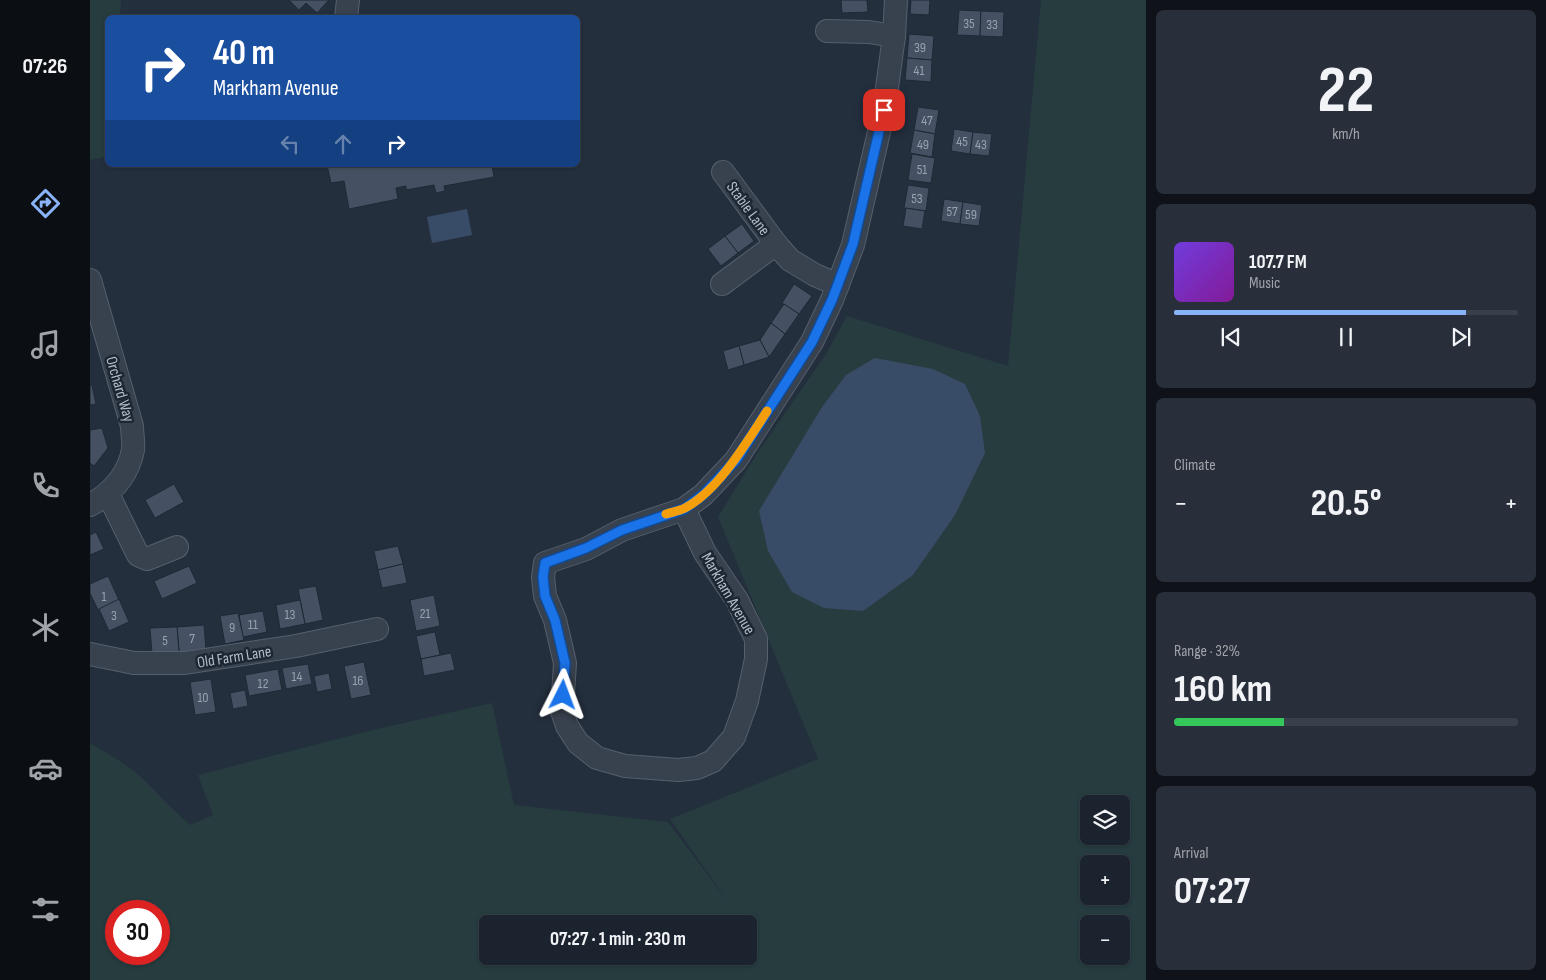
<!DOCTYPE html>
<meta charset="utf-8">
<style>
body{margin:0;font-family:"Sofia Sans Condensed",sans-serif;background:#282f3a;color:#f1f3f6;height:100vh;display:flex;flex-direction:column;font-size:19px;white-space:nowrap}
*{box-sizing:border-box;margin:0}
p{font-size:16px;color:#a0a4aa}
.icon{flex:none;width:28px;height:28px;fill:none;stroke:currentColor;stroke-width:2;stroke-linecap:round;stroke-linejoin:round}
.map{position:relative;flex:1;overflow:hidden}
.details{display:flex;flex-direction:column;gap:10px;padding:10px;background:#0f1319;width:400px}
.details>*{flex:none}
.top-card{position:absolute;left:15px;top:15px;width:475px;height:152px;border-radius:8px;box-shadow:0 1px 4px #0004,0 0 0 1px #39404a;background:#1a4fa0;color:#fff;overflow:hidden}
.tools{position:absolute;left:990px;top:795px;display:grid;gap:10px}
.tools a{display:grid;place-items:center;width:50px;height:50px;border-radius:8px;background:#1b232e;box-shadow:0 1px 4px #0004,0 0 0 1px #39404a;font-size:25px}
.speed{position:absolute;left:15px;top:900px;display:flex;gap:10px;font-size:25px;font-weight:700;text-align:center}
.speed>*{display:grid;place-content:center;width:65px;height:65px;border-radius:50%;background:#1b232e;box-shadow:0 1px 4px #0004,0 0 0 1px #39404a;line-height:1}
.speed .limit{border:8px solid #d22;background:#fff;color:#111}
.pin{position:absolute;display:grid;place-items:center;width:42px;height:42px;color:#fff;margin:-21px;border-radius:10px;box-shadow:0 2px 8px #0006}
.me{position:absolute;width:55px;margin:-28px;rotate:3deg;stroke-linejoin:round;filter:drop-shadow(0 0 4px #0008)}
.turn{display:flex;align-items:center;gap:18px;height:105px;padding:0 25px;font-size:22px}
.turn .icon{width:65px;height:65px;stroke-width:2.5}
.turn b{display:block;font-size:35px;line-height:42px}
.lanes{display:flex;align-items:center;height:48px;padding:0 25px;background:#0003;justify-content:center;gap:25px;direction:ltr}
.lanes .off{opacity:.35}
.big{font-size:38px;font-weight:700;line-height:1.1}
.details .widget{flex:1;display:flex;flex-direction:column;justify-content:center;gap:8px;min-width:0;padding:0 18px;border-radius:8px;background:#282f3a}
.details .dial{align-items:center;gap:0}
.dial b{font-size:65px;line-height:1}
.song{display:flex;align-items:center;gap:15px}
.cover{width:60px;height:60px;border-radius:8px;background:linear-gradient(135deg,hsl(260 70% 55%),hsl(290 70% 35%))}
.played{height:5px;border-radius:2px;background:linear-gradient(90deg,#8ab4f8 85%,#39404a 85%)}
.keys{display:flex;justify-content:space-around;direction:ltr}
.heat{display:flex;justify-content:space-between;align-items:center;font-size:28px;direction:ltr}
.charge{height:8px;border-radius:4px;background:linear-gradient(90deg,#34c759 32%,#39404a 0)}
.trip{position:absolute;left:389px;top:915px;width:278px;height:50px;border-radius:8px;background:#1b232e;box-shadow:0 1px 4px #0004,0 0 0 1px #39404a;font-weight:700;line-height:50px;text-align:center}
main{display:flex;flex:1;min-height:0}
.tab-bar{display:flex;flex-direction:column;width:90px;justify-content:space-around;align-items:center;background:#0b0e12;color:#a0a4aa}
.tab-bar .icon{width:35px;height:35px}
.tab-bar .selected{color:#8ab4f8}
.tab-bar b{font-size:22px;color:#f1f3f6}
.map>svg:first-child{display:block}
.green{fill:#263c3f;fill-rule:evenodd}
.water{fill:#394c67}
.building{fill:#455162;stroke:#1f2835}
.lines{fill:none;stroke-linecap:round;stroke-linejoin:round}
.minor-casing{stroke:#565f6c;stroke-width:24}
.minor{stroke:#38414e;stroke-width:22}
.route-casing{stroke:#114b97;stroke-width:12}
.route{stroke:#1a73e8;stroke-width:9}
.slow{stroke:#f59e0b;stroke-width:9}
.labels{text-anchor:middle;stroke-width:5;stroke-linejoin:round;paint-order:stroke}
.number-label{font-size:14px;fill:#98a1af}
.street-label{font-size:16px;fill:#b4bcc9;stroke:#1d2633}
</style>
<main>
<nav class="tab-bar">
<b>07:26</b>
<svg class="icon selected" aria-label="directions" viewBox="0 0 24 24"><path d="M12 3l9 9-9 9-9-9zM9 14v-3h6M13 9l2 2-2 2"/></svg>
<svg class="icon" aria-label="music" viewBox="0 0 24 24"><path d="M9 18V5l10-2v13"/><circle cx="6" cy="18" r="3"/><circle cx="16" cy="16" r="3"/></svg>
<svg class="icon" aria-label="phone" viewBox="0 0 24 24"><path d="M5 4h4l2 5-3 2q2 4 5 5l2-3 5 2v4C11 20 4 13 5 4z"/></svg>
<svg class="icon" aria-label="climate" viewBox="0 0 24 24"><path d="M12 3v18M4 7l16 10M4 17L20 7"/></svg>
<svg class="icon" aria-label="car" viewBox="0 0 24 24"><path d="M5 17H2v-5l4-1 3-4h7l3 4 3 1v5h-3M9 17h6M6 11h13"/><circle cx="7" cy="17" r="2"/><circle cx="17" cy="17" r="2"/></svg>
<svg class="icon" aria-label="filters" viewBox="0 0 24 24"><path d="M4 7h16M4 17h16"/><circle cx="9" cy="7" r="2"/><circle cx="15" cy="17" r="2"/></svg>
</nav>
<div class="map">
<svg width="1056" height="980" viewBox="0 0 1056 980">
<rect width="100%" height="100%" fill="#242f3e"/>
<!-- green -->
<g class="green">
<path d="M0,0H31L30,17L18,18V137L14,157L0,160Z"/>
<path d="M951,0H1056V980H0V743C18,754 37,764 52,778C68,794 83,810 100,825L123,815L108,775L283,730L402,703L424,805L578,822L639,903L580,819L728,759L628,517L668,452L736,354L757,316L918,366ZM999,804H1031V836H999ZM999,864H1031V896H999ZM26,911H69V954H26ZM398,924H658V956H398ZM999,924H1031V956H999Z"/>
</g>
<!-- water -->
<g class="water">
<path d="M377,209L382,235L342,243L337,217Z"/>
<path d="M785,358L843,369L875,384L890,416L895,453L865,515L823,575L773,611L734,608L702,592L678,551L669,511L732,407L756,375Z"/>
</g>
<!-- building -->
<g class="building">
<path d="M199,0H239L227,13L216,3L209,10Z"/>
<path d="M751,0H777L778,12L752,13Z"/>
<path d="M821,0H840L839,15L820,14Z"/>
<path d="M869,10L891,11L890,36L867,35Z"/>
<path d="M891,11L914,12L913,37L890,36Z"/>
<path d="M819,34L844,36L842,60L817,58Z"/>
<path d="M817,58L842,60L841,82L815,80Z"/>
<path d="M828,107L849,110L845,134L824,130Z"/>
<path d="M864,129L883,132L880,154L861,151Z"/>
<path d="M824,130L845,134L842,157L820,153Z"/>
<path d="M883,132L902,134L899,156L880,154Z"/>
<path d="M822,154L845,158L841,183L818,180Z"/>
<path d="M237,165H402L404,177L354,186L355,191L346,193L344,185L316,190V186L306,188L308,199L259,209L254,181L241,183Z"/>
<path d="M818,185L839,188L836,211L814,208Z"/>
<path d="M854,199L873,202L870,224L851,221Z"/>
<path d="M873,202L892,205L889,226L870,224Z"/>
<path d="M816,208L835,211L832,229L813,226Z"/>
<path d="M652,224L664,241L648,253L635,236Z"/>
<path d="M635,236L648,253L631,266L618,249Z"/>
<path d="M704,284L722,296L709,314L692,303Z"/>
<path d="M694,304L709,314L695,334L681,323Z"/>
<path d="M681,323L695,334L679,357L670,340Z"/>
<path d="M670,340L679,357L654,365L649,346Z"/>
<path d="M649,346L654,365L638,370L633,351Z"/>
<path d="M2,385L6,404L0,405V386Z"/>
<path d="M12,428L18,448L4,466L0,463V430Z"/>
<path d="M84,484L94,502L65,518L55,500Z"/>
<path d="M6,532L14,549L0,555V535Z"/>
<path d="M308,546L313,564L288,570L284,551Z"/>
<path d="M313,564L317,583L292,588L288,570Z"/>
<path d="M99,566L107,583L72,599L64,581Z"/>
<path d="M18,576L29,600L8,610L0,593V584Z"/>
<path d="M226,586L233,620L215,624L208,589Z"/>
<path d="M344,595L350,626L326,631L320,600Z"/>
<path d="M29,599L39,622L19,631L9,609Z"/>
<path d="M210,600L215,624L190,629L186,605Z"/>
<path d="M173,611L177,632L153,637L149,615Z"/>
<path d="M148,613L154,640L135,644L130,616Z"/>
<path d="M114,625L116,650L89,652L87,627Z"/>
<path d="M87,627L89,652L62,654L60,628Z"/>
<path d="M345,632L350,655L331,659L326,636Z"/>
<path d="M361,653L365,670L334,676L331,659Z"/>
<path d="M274,662L281,695L261,699L254,666Z"/>
<path d="M218,664L222,684L196,689L192,668Z"/>
<path d="M188,669L192,690L159,696L155,675Z"/>
<path d="M239,673L242,689L227,692L224,676Z"/>
<path d="M121,679L126,712L105,715L100,682Z"/>
<path d="M155,690L158,706L143,709L140,693Z"/>
</g>
<g class="lines">
<!-- minor casing -->
<g class="minor-casing">
<g id="minor">
<path d="M256,18L258,0"/>
<path d="M737,31L779,32L804,36"/>
<path d="M633,172L686,244L700,260L725,275L748,285"/>
<path d="M0,280L42,426C42,433 44,443 43,450C38,475 22,493 0,505"/>
<path d="M632,284L686,244"/>
<path d="M18,494L48,555L57,559L87,547"/>
<path d="M594,509L615,553L647,600L666,639V659L657,701L644,737L623,761L607,768L588,770L535,766L507,758L488,743L477,726L472,711L475,663L465,620L455,596L453,577L455,563L496,549L532,530L594,509L613,495L646,460L722,342L742,300L763,245L794,110L804,36L806,0"/>
<path d="M0,654L44,663H95L206,646L287,629"/>
</g>
</g>
<!-- minor -->
<use href="#minor" class="minor"/>
</g>
<g class="lines">
<!-- route casing -->
<g class="route-casing">
<path id="route" d="M473,695L475,663L465,620L455,596L453,577L455,563L496,548L532,530L594,509L614,494L646,460L722,342L742,300L763,244L794,110"/>
</g>
<!-- route -->
<use href="#route" class="route"/>
<!-- slow -->
<path class="slow" d="M576,514C582,512 589,511 595,508C628,491 657,442 677,411"/>
</g>
<g class="labels">
<!-- number labels -->
<g class="number-label">
<text x="879" y="28">35</text>
<text x="902" y="29">33</text>
<text x="830" y="52">39</text>
<text x="829" y="75">41</text>
<text x="837" y="125">47</text>
<text x="872" y="146">45</text>
<text x="833" y="149">49</text>
<text x="891" y="149">43</text>
<text x="832" y="174">51</text>
<text x="827" y="203">53</text>
<text x="862" y="216">57</text>
<text x="881" y="219">59</text>
<text x="14" y="601">1</text>
<text x="335" y="618">21</text>
<text x="200" y="619">13</text>
<text x="24" y="620">3</text>
<text x="163" y="629">11</text>
<text x="142" y="632">9</text>
<text x="102" y="643">7</text>
<text x="75" y="645">5</text>
<text x="207" y="681">14</text>
<text x="268" y="685">16</text>
<text x="173" y="688">12</text>
<text x="113" y="702">10</text>
</g>
<!-- street labels -->
<g class="street-label">
<text transform="translate(659 208) rotate(54)" y="6">Stable Lane</text>
<text transform="translate(31 389) rotate(74)" y="6">Orchard Way</text>
<text transform="translate(639 593) rotate(60)" y="6">Markham Avenue</text>
<text transform="translate(144 656) rotate(-9)" y="6">Old Farm Lane</text>
</g>
</g>
</svg>
<div class="tools">
<a><svg class="icon" aria-label="layers" viewBox="0 0 24 24"><path d="M12 4l9 5-9 5-9-5zM3 14l9 5 9-5"/></svg></a>
<a>+</a>
<a>−</a>
</div>
<div class="speed"><div class="limit">30</div></div>
<div class="pin" style="left:794px;top:110px;background:#d93025"><svg class="icon" aria-label="arrive" viewBox="0 0 24 24"><path d="M6 21V4h12l-3 4 3 4H6"/></svg></div>
<svg class="me" style="left:473px;top:695px" viewBox="-20 -20 40 40"><path d="M0-17L14 15 0 8-14 15z" fill="#1a73e8" stroke="#fff" stroke-width="4"/></svg>
<div class="trip">07:27 · 1 min · 230 m</div>
<div class="top-card">
<div class="turn"><svg class="icon" aria-label="right" viewBox="0 0 24 24"><path d="M7 20v-9h11M14 6l5 5-5 5"/></svg><div><b>40 m</b>Markham Avenue</div></div>
<div class="lanes"><svg class="icon off" aria-label="left" viewBox="0 0 24 24"><path d="M17 20v-9H6M10 6l-5 5 5 5"/></svg><svg class="icon off" aria-label="ahead" viewBox="0 0 24 24"><path d="M12 20V5M6 11l6-6 6 6"/></svg><svg class="icon" aria-label="right" viewBox="0 0 24 24"><path d="M7 20v-9h11M14 6l5 5-5 5"/></svg></div>
</div>
</div>
<section class="details">
<div class="widget dial"><b>22</b><p>km/h</p></div>
<div class="widget">
<div class="song"><i class="cover"></i><div><b>107.7 FM</b><p>Music</p></div></div>
<div class="played"></div>
<div class="keys"><svg class="icon" aria-label="previous" viewBox="0 0 24 24"><path d="M18 5L8 12l10 7zM5 5v14"/></svg><svg class="icon" aria-label="pause" viewBox="0 0 24 24"><path d="M8 5v14M16 5v14"/></svg><svg class="icon" aria-label="next" viewBox="0 0 24 24"><path d="M6 5l10 7-10 7zM19 5v14"/></svg></div>
</div>
<div class="widget"><p>Climate</p>
<div class="heat"><a>−</a><b class="big">20.5°</b><a>+</a></div>
</div>
<div class="widget"><p>Range · 32%</p><b class="big">160 km</b><div class="charge"></div></div>
<div class="widget"><p>Arrival</p><b class="big">07:27</b></div>
</section>
</main>
